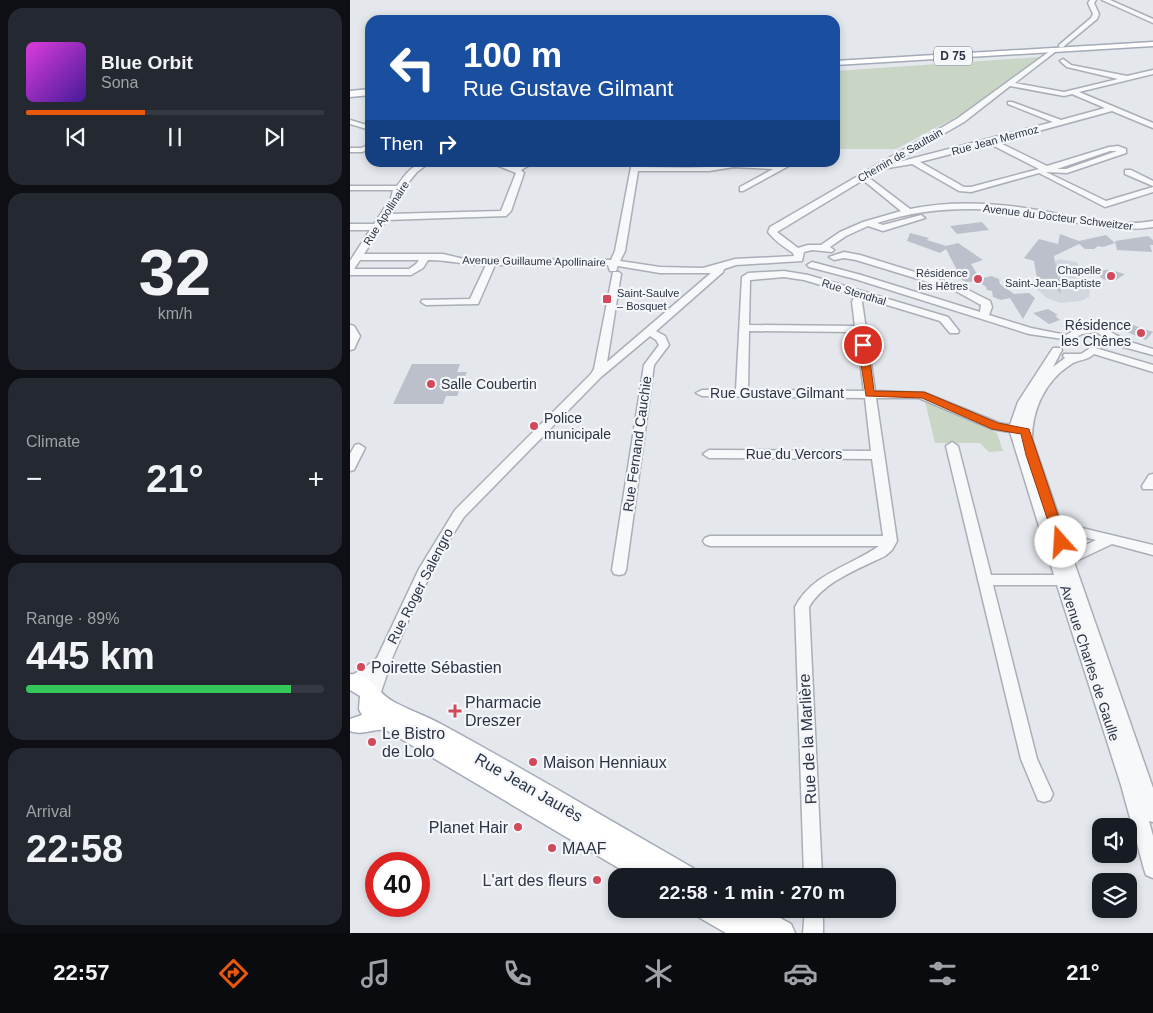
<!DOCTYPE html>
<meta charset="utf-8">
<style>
body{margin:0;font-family:Helvetica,sans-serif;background:#242831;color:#f1f3f6;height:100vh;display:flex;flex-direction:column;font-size:19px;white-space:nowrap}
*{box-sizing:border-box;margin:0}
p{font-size:16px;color:#9ea1a6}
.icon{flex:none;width:28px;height:28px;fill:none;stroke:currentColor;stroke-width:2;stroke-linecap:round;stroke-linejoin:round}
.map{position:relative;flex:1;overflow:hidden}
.details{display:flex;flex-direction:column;gap:8px;padding:8px;background:#0d0f14;width:350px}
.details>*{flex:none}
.top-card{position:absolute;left:15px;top:15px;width:475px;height:152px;border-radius:15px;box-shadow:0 2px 8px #0003;background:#1a4fa0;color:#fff;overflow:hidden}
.tools{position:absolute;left:742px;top:818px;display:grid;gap:10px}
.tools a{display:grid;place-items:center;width:45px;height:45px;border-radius:10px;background:#171b24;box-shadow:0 2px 8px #0003;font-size:25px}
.speed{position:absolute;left:15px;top:852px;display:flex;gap:10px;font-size:25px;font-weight:700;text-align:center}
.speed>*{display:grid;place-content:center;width:65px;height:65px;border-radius:50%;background:#171b24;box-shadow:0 2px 8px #0003;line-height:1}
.speed .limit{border:8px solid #d22;background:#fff;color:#111}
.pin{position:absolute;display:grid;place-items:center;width:42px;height:42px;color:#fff;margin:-21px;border:2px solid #fff;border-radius:50%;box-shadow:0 1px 5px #0007}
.me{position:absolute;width:55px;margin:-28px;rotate:341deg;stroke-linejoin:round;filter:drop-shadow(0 0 4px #0008)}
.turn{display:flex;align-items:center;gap:18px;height:105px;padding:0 15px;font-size:22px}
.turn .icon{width:65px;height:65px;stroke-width:2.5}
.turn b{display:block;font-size:35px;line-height:42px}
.then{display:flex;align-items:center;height:48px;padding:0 15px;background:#0003;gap:10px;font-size:19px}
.big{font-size:38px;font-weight:800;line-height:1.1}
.details .tile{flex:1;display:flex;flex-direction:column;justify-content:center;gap:8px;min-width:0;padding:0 18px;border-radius:15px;background:#242831}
.details .dial{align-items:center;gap:0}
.dial b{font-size:65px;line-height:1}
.song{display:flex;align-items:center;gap:15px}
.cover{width:60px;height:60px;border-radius:8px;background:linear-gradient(135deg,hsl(300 70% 55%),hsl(260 70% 35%))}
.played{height:5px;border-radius:2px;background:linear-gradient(90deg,#ea580c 40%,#363941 40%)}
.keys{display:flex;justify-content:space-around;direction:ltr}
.heat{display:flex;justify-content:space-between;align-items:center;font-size:28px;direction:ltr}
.charge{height:8px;border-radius:4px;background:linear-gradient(90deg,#34c759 89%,#363941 0)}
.trip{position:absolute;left:258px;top:868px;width:288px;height:50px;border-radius:15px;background:#171b24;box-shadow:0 2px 8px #0003;font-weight:800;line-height:50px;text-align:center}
.menu{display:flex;height:80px;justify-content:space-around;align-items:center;background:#090b0e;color:#9ea1a6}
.menu .icon{width:35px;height:35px}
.menu .current{color:#ea580c}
.menu b{font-size:22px;color:#f1f3f6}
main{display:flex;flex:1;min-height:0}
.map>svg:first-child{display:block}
.built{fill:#d2d6de}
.green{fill:#c9d6c5}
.building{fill:#bbc0ca}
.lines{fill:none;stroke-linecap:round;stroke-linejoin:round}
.minor-casing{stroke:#a9aeb7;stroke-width:3}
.major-casing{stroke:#a3abb8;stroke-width:3}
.minor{fill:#f7f8fa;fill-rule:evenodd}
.major{fill:#fff;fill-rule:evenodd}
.route{fill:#ea580c;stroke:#983908}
.poi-dot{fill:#d1495b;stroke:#f4f6f9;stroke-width:2}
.labels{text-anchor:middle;stroke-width:4.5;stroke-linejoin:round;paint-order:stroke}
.far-street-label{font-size:11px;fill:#2b3445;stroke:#f4f6f9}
.far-poi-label{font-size:11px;fill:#2b3445;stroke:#f4f6f9;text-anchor:end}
.shield{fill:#f4f6f9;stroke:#676e7b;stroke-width:1}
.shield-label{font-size:12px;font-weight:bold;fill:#2b3445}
.poi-label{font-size:14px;fill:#2b3445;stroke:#f4f6f9;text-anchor:start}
.street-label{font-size:14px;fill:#2b3445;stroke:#f4f6f9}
.near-poi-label{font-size:16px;fill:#2b3445;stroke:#f4f6f9;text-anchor:start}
.near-street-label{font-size:16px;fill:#2b3445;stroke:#f4f6f9}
</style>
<main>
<section class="details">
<div class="tile">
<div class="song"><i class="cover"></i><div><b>Blue Orbit</b><p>Sona</p></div></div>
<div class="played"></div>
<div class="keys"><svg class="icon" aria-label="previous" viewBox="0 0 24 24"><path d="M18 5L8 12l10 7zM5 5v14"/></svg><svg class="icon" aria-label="pause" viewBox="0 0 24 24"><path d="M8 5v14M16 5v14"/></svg><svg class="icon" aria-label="next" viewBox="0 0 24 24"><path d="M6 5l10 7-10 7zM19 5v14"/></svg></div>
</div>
<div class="tile dial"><b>32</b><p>km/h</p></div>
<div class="tile"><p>Climate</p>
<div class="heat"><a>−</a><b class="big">21°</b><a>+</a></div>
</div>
<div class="tile"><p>Range · 89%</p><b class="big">445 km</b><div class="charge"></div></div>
<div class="tile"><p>Arrival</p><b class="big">22:58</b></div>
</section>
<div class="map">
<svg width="803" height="933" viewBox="0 0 803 933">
<rect width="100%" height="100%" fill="#e4e7ec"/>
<!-- built -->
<path class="built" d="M709,259L726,262L731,267L734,272L733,281L740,290L739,297L731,301L711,303L697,298L686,289V287L703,283L705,262Z"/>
<!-- green -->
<g class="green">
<path d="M690,57L612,114L546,149H485V71Z"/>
<path d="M575,401L647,433L653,451L639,452L630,443H585Z"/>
</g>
<!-- building -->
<g class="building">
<path d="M632,222L639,230L607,234L600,226Z"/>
<path d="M560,233L579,238L577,240L596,246L608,243L633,260L621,264L630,279L641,276L649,279L650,284L664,294L679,293L685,298L673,319L660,298L651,300L643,297L642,291L637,290L636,287L628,281L617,282L612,280L596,249L590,253L557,241Z"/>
<path d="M710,234L729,241L756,235L765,243L753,247L748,246L744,249H735L729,244L704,256L708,278L711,277L720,287L710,288L711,294L698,280L687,279L684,261L674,258L689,239L708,244Z"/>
<path d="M798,236L803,240V245H800L802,252L767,250L765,241Z"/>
<path d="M757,270L764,271L775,274L766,280L760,281L753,279L743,271Z"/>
<path d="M698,309L708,315L705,316L710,320L699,324L683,313Z"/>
<path d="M780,324L803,332L796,340L775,331Z"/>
<path d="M62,364H110L107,372H117L107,396H96L93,404H43Z"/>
</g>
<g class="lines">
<!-- minor casing -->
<g class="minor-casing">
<g id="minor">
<path d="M740,0H746L744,3L749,14L747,19L713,47H709V45L741,18L743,14L738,3Z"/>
<path d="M752,0H760L803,19V23Z"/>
<path d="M700,51L705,52L665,83L714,92L768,79L717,67L710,61L713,59L721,65L777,76L803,70V74L729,92L803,123V128L762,111L648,142L697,166L759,147L768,146L776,149V153L717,173L696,172L756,201L803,187V192L755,207L689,173L621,192L609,191L562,164L532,169L518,177L560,209C603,200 650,203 693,211C730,218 765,228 803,221V227C765,233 731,223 693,216C638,206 581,205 527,223L533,225L571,215L575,218L533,231L518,226L496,236L480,247L484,250L482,252L462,250L454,252L452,261L386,265L374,269L373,272L306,331L315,336L319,345L304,365L276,570L274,574L269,575L264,574L262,570L294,365L309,345L306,340L300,336L251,377L114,517L95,547L65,605L43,656L28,701L22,703L16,701L14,696L18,682L3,689L0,687V676L13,669L27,658L69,569L105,510L241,374L244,369L263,272H269L271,274L257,362L361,273H310L268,266L266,271H260L258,265H145L128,304L76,305L71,302L72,300L120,299L136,265C116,265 98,260 78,260L73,268L61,275H0V261L20,230H0V224H24L41,198L43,190H0V186H47C56,174 63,162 80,162L67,172L53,189L39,214L151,211L166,173L139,162H153L165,166L174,162H185L171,170L174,173L161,211L156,216L36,220L14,254H93L114,259L261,260L265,251L282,162H290L289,167C312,167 336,168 359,167C383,165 405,160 429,166L435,162H446L393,191H390V187L423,169L384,167L359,171H288L275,251L270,261L310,267L353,268L385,259L444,256L443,253C434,247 425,241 418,232L420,227L608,118ZM660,86L714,96L722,94L755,108L711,120L662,102H658V104L703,122L541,164L614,122ZM640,144L689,169L621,187H614L570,162ZM760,151H767L716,169H707ZM513,180L551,211L513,222L490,232L471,245H458L448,248L427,232ZM10,260H69L66,264L59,269H4Z"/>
<path d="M0,120L20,126V130L0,124Z"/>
<path d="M20,144V149L12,152H0V148H11Z"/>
<path d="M775,170H781L803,181V186L775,174Z"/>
<path d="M494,252L510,255L610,286L640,301L642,307L639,315L681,328L716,335L725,330L748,325L777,341L803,349V355L770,346L746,332L732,334L720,340L679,334L505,279L459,267L457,265L462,262L511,275L630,312L631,305L604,290L506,260L494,258L484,260L479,257Z"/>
<path d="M434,271L458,275L598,317L609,331L608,333H600L590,321L514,298L512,302L525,391L575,393L649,423L660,425L668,402L703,348H711L712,350L703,367L715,358L713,356L714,354H731L742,347L803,365V372L744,354C737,361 728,359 720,365C695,381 682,410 682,439L711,523L803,545V555L762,544L724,562L803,788V822L799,821L803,836V878L796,875L794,869L771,785L707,585H643L687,759L703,794L700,800L694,802L688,800L671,759L596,446L602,442L608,446L641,575H704L660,432L642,429L569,398H526L547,541L542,550L535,556C509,569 474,581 459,607L472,876H454L445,607C463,573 499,567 529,546H360L355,544L353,541L355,538L360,536H533L522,459L359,458L353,454L359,450L521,451L515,398L352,396L346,393L352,390H386L392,277L398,273ZM434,277L454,280L505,295L502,302L505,326L399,325L400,280ZM399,331L506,332L514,391L398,390ZM714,532L717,533L746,540L721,552Z"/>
<path d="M0,325L4,326L10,336L4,349L0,350Z"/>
<path d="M9,444L15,448L4,470L0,471V454L5,445Z"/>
<path d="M803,474V489H793L792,486L799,475Z"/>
<path d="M455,909H473V933H453Z"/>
</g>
</g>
<!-- major casing -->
<g class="major-casing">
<g id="major">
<path d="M803,42V46L485,65V61Z"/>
<path d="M20,89V95L0,97V91Z"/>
<path d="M0,674C27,677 25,693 46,703C61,711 76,716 91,724C176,770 259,820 343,868L346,876H282L36,730C23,728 13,736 0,731V719L12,715L9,709L10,696L0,690Z"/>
<path d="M347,909H414L441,924L445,933H376L350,918Z"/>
</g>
</g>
<!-- minor -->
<use href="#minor" class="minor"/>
<!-- major -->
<use href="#major" class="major"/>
</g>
<!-- route -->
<path class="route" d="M513,342L518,345L524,391L574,392L648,423L679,429L717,542L715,545L711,546L705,542L676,455L671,434L642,429L572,398L516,396L508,345Z"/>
<!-- markers -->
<g class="poi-dot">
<circle cx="761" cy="276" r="5"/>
<circle cx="628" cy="279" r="5"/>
<rect x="252" y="294" width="10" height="10" rx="2.5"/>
<circle cx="791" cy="333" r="5"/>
<circle cx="81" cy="384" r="5"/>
<circle cx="184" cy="426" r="5"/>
<circle cx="11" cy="667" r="5"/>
<path d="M102.5 703.5h5v5h5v5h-5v5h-5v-5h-5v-5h5z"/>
<circle cx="22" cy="742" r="5"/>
<circle cx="183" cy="762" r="5"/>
<circle cx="168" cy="827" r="5"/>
<circle cx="202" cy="848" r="5"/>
<circle cx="247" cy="880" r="5"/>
</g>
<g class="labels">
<!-- far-street labels -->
<g class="far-street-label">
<text transform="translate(645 140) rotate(-15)" y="4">Rue Jean Mermoz</text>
<text transform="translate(550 155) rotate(-30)" y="4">Chemin de Saultain</text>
<text transform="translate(36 213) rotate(-57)" y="4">Rue Apollinaire</text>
<text transform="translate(708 217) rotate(7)" y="4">Avenue du Docteur Schweitzer</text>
<text transform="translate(184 261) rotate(1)" y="4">Avenue Guillaume Apollinaire</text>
<text transform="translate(504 292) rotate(17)" y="4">Rue Stendhal</text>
</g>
<!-- far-poi labels -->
<g class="far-poi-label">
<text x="751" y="274">Chapelle<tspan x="751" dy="13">Saint-Jean-Baptiste</tspan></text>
<text x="618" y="277">Résidence<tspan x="618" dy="13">les Hêtres</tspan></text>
<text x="267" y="297" text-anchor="start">Saint-Saulve<tspan x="267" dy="13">– Bosquet</tspan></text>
</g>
<!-- shield labels -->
<rect class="shield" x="584" y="46.5" width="38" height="19" rx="4"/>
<g class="shield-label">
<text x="603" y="60">D 75</text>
</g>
<!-- poi labels -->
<g class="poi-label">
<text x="781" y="330" text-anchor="end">Résidence<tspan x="781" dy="16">les Chênes</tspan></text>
<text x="91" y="389">Salle Coubertin</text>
<text x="194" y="423">Police<tspan x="194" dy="16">municipale</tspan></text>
</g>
<!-- street labels -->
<g class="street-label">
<text x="427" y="398">Rue Gustave Gilmant</text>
<text transform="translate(287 444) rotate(-82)" y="5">Rue Fernand Cauchie</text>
<text x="444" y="459">Rue du Vercors</text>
<text transform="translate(70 586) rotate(-63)" y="5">Rue Roger Salengro</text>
<text transform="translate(740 663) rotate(72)" y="5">Avenue Charles de Gaulle</text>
</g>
<!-- near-poi labels -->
<g class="near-poi-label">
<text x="21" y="673">Poirette Sébastien</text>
<text x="115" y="708">Pharmacie<tspan x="115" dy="18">Dreszer</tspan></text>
<text x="32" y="739">Le Bistro<tspan x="32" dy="18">de Lolo</tspan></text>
<text x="193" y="768">Maison Henniaux</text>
<text x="158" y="833" text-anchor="end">Planet Hair</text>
<text x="212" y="854">MAAF</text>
<text x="237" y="886" text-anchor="end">L'art des fleurs</text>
</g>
<!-- near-street labels -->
<g class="near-street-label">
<text transform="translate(457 739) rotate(-93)" y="6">Rue de la Marlière</text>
<text transform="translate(179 787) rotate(30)" y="6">Rue Jean Jaurès</text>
</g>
</g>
</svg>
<div class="tools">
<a><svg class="icon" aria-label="sound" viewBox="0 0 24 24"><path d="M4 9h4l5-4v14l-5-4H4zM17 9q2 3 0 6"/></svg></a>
<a><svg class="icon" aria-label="layers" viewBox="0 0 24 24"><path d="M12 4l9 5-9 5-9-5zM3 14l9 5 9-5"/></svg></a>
</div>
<div class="speed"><div class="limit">40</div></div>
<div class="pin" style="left:513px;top:345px;background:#d93025"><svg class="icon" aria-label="arrive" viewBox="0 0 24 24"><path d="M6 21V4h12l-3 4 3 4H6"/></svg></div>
<svg class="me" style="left:711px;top:542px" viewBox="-20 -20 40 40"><circle r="19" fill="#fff"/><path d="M0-13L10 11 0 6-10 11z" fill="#ea580c"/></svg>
<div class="trip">22:58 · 1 min · 270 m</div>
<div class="top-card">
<div class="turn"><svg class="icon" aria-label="left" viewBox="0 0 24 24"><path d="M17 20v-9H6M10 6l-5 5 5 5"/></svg><div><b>100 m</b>Rue Gustave Gilmant</div></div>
<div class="then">Then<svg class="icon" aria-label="right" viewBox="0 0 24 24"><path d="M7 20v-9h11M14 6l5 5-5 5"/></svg></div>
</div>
</div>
</main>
<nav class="menu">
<b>22:57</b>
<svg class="icon current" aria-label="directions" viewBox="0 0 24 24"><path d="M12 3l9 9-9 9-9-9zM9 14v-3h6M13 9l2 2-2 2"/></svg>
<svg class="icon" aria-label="music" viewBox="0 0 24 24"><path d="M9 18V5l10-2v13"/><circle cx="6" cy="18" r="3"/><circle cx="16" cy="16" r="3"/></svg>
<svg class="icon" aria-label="phone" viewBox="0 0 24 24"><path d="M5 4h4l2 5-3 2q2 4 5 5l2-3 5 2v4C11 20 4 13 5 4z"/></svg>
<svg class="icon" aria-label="climate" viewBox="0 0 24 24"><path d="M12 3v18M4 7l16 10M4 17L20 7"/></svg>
<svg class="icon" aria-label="car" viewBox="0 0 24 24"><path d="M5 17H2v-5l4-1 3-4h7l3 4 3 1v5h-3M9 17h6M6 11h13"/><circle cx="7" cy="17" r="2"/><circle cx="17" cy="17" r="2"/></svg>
<svg class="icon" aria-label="filters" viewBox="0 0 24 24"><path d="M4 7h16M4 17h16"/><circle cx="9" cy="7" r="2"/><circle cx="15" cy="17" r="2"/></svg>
<b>21°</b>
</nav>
